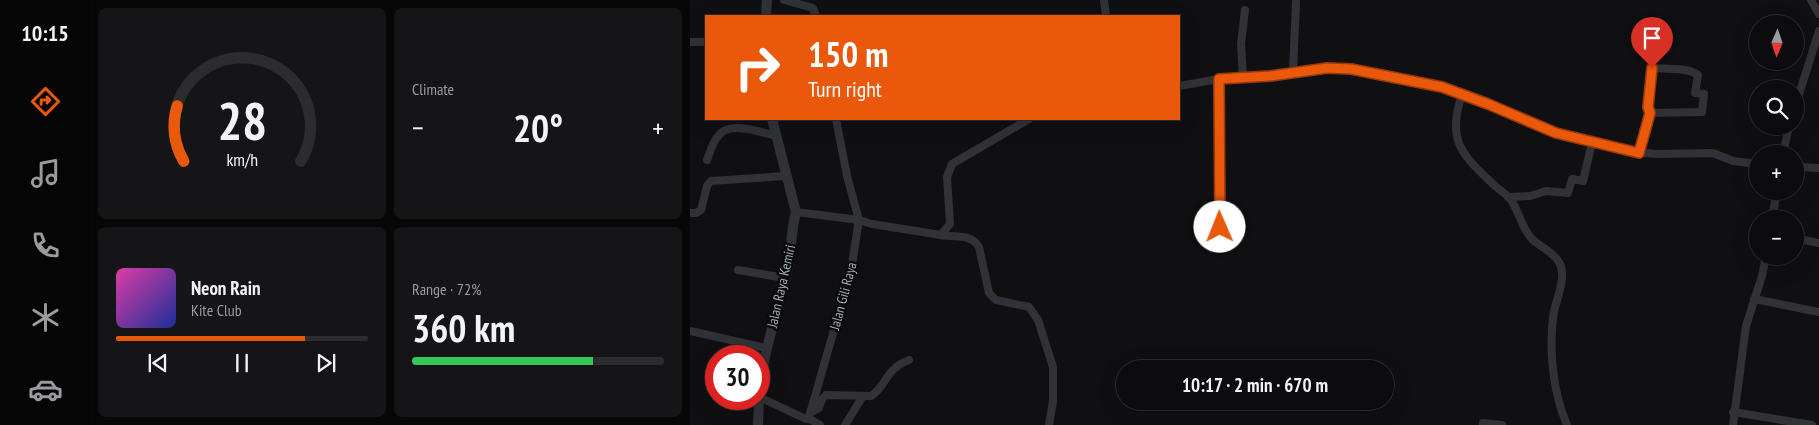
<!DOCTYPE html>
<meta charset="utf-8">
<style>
body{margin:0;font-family:"PT Sans Narrow",sans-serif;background:#151517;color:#f1f3f6;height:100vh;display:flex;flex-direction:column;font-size:19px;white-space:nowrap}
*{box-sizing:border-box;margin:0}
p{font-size:16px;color:#9a9b9e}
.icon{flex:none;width:28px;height:28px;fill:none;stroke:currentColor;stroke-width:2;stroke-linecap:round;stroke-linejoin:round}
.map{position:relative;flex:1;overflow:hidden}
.sheet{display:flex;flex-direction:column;gap:8px;padding:8px;background:#070708;width:600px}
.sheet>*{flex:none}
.guide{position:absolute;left:15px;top:15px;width:475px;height:105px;border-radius:0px;box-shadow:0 5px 20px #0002,0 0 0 1px #2c2c2e;background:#ea580c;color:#fff;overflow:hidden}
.needle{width:32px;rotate:182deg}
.buttons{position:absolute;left:1059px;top:15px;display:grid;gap:10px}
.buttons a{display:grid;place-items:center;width:55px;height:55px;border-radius:50%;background:#0c0c0e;box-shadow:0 5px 20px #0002,0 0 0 1px #2c2c2e;font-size:25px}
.speed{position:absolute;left:15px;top:345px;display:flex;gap:10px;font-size:25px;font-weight:700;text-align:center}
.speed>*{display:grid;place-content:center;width:65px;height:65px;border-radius:50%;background:#0c0c0e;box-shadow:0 5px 20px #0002,0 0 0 1px #2c2c2e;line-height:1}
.speed .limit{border:8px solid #d22;background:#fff;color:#111}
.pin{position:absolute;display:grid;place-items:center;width:42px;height:42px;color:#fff;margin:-51px -21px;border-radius:50% 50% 50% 0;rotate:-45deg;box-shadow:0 0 5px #0007}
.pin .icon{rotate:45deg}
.me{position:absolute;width:55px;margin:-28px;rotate:359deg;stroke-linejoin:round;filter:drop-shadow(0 0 4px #0008)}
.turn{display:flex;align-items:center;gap:18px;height:105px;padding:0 20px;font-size:22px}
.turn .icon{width:65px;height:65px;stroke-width:2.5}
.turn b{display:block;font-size:35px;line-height:42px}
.big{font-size:38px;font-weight:800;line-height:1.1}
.sheet .tile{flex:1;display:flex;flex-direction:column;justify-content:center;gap:8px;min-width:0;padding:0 18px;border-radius:8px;background:#151517}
.sheet .dial{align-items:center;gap:0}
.dial svg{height:130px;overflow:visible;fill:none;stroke:#2c2c2e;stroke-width:7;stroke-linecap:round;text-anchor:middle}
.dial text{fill:#f1f3f6;stroke:none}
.song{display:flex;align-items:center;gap:15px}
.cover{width:60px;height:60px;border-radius:8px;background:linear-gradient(135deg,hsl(320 70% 55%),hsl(230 70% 35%))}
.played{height:5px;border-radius:2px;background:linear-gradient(90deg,#ea580c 75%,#2c2c2e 75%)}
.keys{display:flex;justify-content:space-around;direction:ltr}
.heat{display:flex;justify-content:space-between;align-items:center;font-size:28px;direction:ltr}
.charge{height:8px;border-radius:4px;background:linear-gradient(90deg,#34c759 72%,#2c2c2e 0)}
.sheet .tiles{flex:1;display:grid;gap:8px;grid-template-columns:repeat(2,1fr)}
.trip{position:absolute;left:426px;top:360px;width:278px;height:50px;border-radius:25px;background:#0c0c0e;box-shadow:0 5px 20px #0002,0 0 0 1px #2c2c2e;font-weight:800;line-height:50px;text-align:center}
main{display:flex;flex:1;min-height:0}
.dock{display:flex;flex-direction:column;width:90px;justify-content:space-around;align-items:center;background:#050506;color:#9a9b9e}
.dock .icon{width:35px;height:35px}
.dock .selected{color:#ea580c}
.dock b{font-size:22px;color:#f1f3f6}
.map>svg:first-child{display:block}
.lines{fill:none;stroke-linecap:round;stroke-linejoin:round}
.minor{stroke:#313237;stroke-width:8}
.tertiary{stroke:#313237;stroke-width:10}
.route-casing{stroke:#983908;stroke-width:12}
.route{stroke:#ea580c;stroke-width:9}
.labels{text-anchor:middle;stroke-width:5;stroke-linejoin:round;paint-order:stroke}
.street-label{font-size:14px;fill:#a0a8b4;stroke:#0b0b0d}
</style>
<main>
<nav class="dock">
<b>10:15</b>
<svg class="icon selected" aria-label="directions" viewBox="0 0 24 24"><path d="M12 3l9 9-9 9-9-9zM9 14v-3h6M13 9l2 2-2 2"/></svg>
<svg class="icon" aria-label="music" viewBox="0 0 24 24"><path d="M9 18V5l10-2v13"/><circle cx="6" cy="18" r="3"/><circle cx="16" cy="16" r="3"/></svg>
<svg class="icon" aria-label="phone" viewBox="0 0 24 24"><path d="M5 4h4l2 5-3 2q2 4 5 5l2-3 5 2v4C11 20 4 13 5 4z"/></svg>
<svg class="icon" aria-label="climate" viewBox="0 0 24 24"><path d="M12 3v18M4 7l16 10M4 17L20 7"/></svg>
<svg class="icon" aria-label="car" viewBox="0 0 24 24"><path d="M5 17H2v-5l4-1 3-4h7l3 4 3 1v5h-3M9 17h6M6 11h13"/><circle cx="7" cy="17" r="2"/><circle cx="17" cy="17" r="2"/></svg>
</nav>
<section class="sheet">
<div class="tiles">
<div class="tile dial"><svg viewBox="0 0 100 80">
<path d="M14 69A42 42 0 1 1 86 69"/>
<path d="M14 69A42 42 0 0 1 10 35" stroke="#ea580c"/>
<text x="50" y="56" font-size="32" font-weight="700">28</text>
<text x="50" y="72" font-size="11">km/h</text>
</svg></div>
<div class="tile"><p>Climate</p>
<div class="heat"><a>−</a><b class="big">20°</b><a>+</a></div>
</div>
<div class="tile">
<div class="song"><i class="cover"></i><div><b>Neon Rain</b><p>Kite Club</p></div></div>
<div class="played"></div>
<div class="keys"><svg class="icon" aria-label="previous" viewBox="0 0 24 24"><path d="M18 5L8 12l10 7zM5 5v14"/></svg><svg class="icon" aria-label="pause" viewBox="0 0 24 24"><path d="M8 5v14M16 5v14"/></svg><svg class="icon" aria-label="next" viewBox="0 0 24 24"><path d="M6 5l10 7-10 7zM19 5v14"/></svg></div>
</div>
<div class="tile"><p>Range · 72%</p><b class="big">360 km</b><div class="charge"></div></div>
</div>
</section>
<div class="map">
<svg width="1129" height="425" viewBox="0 0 1129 425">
<rect width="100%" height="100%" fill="#101012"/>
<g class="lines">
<!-- minor -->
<g class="minor">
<path d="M94,0L123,8L126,16"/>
<path d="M414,0L416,16"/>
<path d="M1121,0L1129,14"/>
<path d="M0,42H16"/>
<path d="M603,71L606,2"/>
<path d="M553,78L551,44L555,10"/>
<path d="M529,79L530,227"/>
<path d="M489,86L529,79L579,76L637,68L661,69L687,74L752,87L772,94C757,141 771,154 804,185C809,190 817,194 821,200C830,213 831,228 843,240C851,247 863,252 869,262C878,278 865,300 863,317C859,353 863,392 877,425"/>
<path d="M772,94L866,133L939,152L967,154L1023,153L1043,161L1068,164"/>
<path d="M1105,107L1129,31"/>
<path d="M949,153L960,113L958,107L962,68C976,69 997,67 1008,75L1005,93L1014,94L1012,112L960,113"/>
<path d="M1093,154L1099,126"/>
<path d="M17,160C20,152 23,141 29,135C40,121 72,132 86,136"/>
<path d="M1105,169L1110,167L1129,168"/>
<path d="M818,197L840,196L856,191L878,193L882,179L893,181L902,143"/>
<path d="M106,212L169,220L182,224L251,235L260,224L257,177L262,164L339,119"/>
<path d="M0,213H6L11,210L17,186L21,181L95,176"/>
<path d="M1082,219L1087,191"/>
<path d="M251,235C265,238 281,233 289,247L299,293L306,300L339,307L348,320L363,367V401L359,425"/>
<path d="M1105,238L1129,243"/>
<path d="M48,270L95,278"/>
<path d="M1064,299L1129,312"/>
<path d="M0,331L76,348"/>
<path d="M69,397L116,419L119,417L152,302L162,264L169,220L157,176L146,119"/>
<path d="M1043,412L1122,425"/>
<path d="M120,413L129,408L132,399L136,395L181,396C196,387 195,369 219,360"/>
<path d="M118,418L130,425"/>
<path d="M155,425L173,396"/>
<path d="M793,425V423L812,425"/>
<path d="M1043,425L1056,326L1072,276L1076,256"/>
</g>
<!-- tertiary -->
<g class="tertiary">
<path d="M76,16L77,0"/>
<path d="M69,395C73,349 90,307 99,262C102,245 101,229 106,212L82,119"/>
<path d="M68,425L69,399"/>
</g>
</g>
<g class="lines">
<!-- route casing -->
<g class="route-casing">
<path id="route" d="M530,227L529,79L580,76L637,68L661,69L752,87L798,104L866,133L949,153L960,113L958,107L962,68"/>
</g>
<!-- route -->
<use href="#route" class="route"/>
</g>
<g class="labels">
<!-- street labels -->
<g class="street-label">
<text transform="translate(91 286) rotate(-77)" y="5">Jalan Raya Kemiri</text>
<text transform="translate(153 296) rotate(-75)" y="5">Jalan Gili Raya</text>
</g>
</g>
</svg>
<div class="buttons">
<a><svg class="needle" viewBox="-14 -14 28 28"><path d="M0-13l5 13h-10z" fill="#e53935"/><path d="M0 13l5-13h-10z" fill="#9a9b9e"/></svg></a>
<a><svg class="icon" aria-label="search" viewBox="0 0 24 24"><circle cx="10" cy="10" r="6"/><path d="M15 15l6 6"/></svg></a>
<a>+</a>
<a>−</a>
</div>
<div class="speed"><div class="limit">30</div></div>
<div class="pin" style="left:962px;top:68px;background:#d93025"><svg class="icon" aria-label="arrive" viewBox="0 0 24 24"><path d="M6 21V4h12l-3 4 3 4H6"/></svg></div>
<svg class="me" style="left:530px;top:227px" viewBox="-20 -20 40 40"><circle r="19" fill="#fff"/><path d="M0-13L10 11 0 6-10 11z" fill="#ea580c"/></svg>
<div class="trip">10:17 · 2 min · 670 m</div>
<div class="guide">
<div class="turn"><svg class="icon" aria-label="right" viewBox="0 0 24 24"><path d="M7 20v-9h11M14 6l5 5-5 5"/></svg><div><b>150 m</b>Turn right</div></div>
</div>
</div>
</main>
